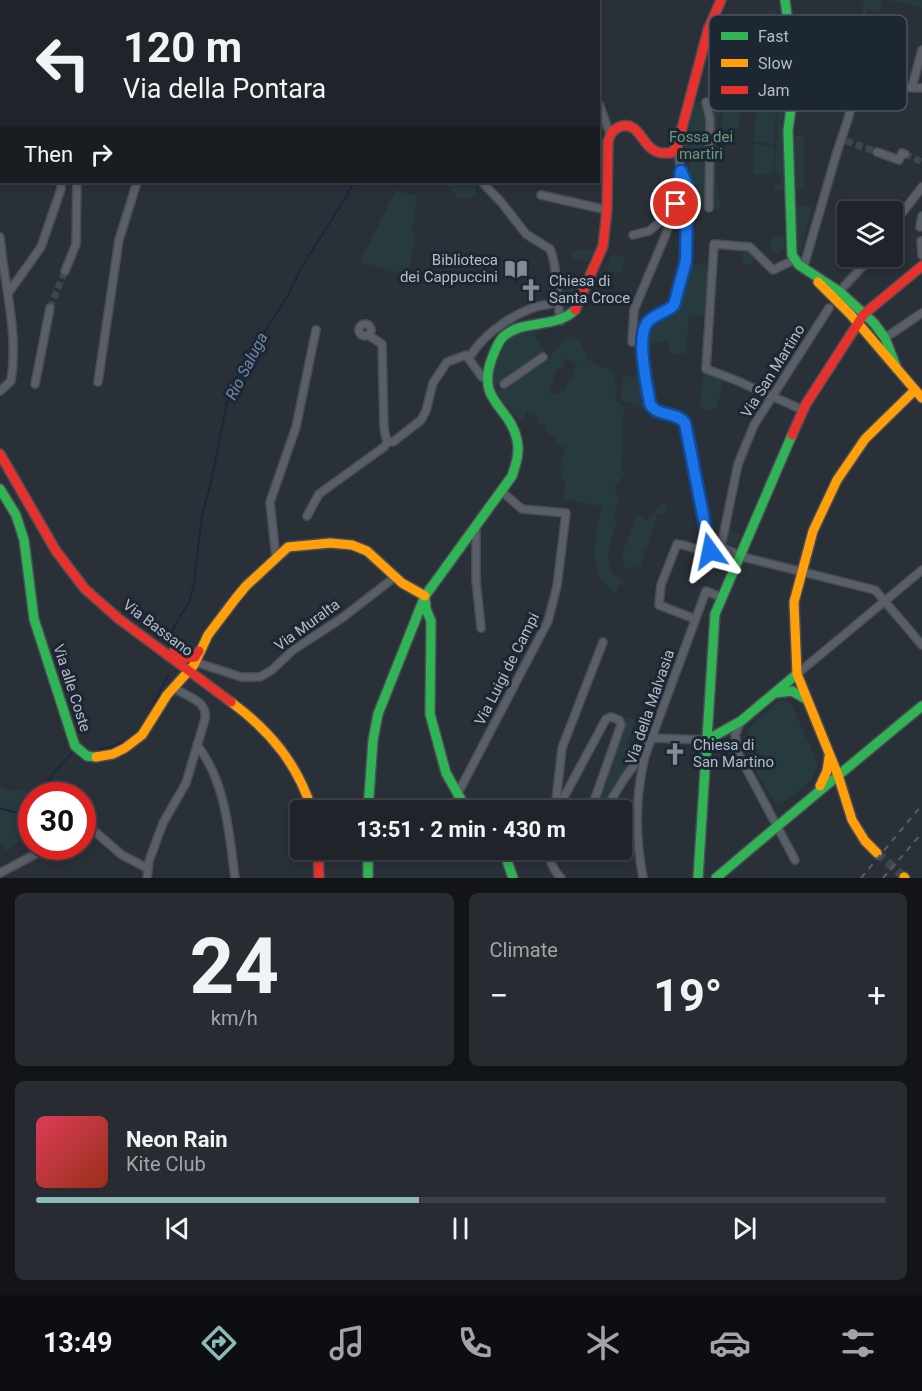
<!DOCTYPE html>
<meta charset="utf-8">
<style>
body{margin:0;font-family:Roboto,sans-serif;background:#282c32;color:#f1f3f6;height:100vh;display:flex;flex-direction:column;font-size:22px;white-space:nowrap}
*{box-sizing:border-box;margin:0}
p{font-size:20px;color:#a2a4a8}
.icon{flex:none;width:33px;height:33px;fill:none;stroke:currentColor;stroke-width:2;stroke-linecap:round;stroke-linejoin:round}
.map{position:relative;height:878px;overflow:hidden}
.drawer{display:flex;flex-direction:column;gap:15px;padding:15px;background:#121417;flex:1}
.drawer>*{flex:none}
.top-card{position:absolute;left:0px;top:0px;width:600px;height:183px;box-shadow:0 3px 9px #0003,0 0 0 2px #3d4147;background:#20242a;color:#f1f3f6;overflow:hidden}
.tools{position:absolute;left:837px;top:201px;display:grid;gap:12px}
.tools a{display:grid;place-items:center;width:66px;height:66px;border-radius:6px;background:#20242a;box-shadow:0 3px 9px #0003,0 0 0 2px #3d4147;font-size:30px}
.speed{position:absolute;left:18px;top:782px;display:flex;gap:12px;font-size:30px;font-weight:700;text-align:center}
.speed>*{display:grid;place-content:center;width:78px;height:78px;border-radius:50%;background:#20242a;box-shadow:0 3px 9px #0003,0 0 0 2px #3d4147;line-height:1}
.speed .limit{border:9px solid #d22;background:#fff;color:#111}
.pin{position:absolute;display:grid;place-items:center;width:51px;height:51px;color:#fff;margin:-26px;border:3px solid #fff;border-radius:50%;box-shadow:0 2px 6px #0007}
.me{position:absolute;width:66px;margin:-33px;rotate:348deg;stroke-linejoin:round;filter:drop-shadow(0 0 4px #0008)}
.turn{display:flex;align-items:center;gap:21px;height:126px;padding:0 24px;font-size:27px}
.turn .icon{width:78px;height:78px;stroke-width:2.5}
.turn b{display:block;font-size:42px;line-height:51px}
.then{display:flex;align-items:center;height:57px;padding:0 24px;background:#0003;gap:12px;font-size:22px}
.big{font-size:45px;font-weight:700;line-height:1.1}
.drawer .card{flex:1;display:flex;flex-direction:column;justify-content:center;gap:9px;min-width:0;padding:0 21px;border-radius:9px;background:#282c32}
.drawer .dial{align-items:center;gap:0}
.dial b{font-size:78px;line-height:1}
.song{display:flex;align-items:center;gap:18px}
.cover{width:72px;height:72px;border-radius:9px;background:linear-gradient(135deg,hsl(350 70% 55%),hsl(10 70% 35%))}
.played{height:6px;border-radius:3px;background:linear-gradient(90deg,#8bbbb9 45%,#3d4147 45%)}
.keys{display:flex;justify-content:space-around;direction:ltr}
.heat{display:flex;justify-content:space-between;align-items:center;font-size:33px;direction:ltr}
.drawer .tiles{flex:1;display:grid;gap:15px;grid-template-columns:1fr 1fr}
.card:last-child{grid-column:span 2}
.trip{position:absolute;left:290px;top:800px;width:342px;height:60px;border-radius:6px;background:#20242a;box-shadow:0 3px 9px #0003,0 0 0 2px #3d4147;font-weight:700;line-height:60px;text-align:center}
.tabs{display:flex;height:96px;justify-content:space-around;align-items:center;background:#0d0e11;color:#a2a4a8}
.tabs .icon{width:42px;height:42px}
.tabs .selected{color:#8bbbb9}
.tabs b{font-size:27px;color:#f1f3f6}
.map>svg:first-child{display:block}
.green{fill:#273a3e;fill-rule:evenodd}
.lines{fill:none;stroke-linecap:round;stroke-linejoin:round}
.stream{stroke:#19273c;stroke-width:2}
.street-tunnel{stroke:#3f454e;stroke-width:7;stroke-dasharray:7 3.5;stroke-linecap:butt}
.secondary-tunnel{stroke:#3f454e;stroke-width:9;stroke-dasharray:9 4.5;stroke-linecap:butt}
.street-casing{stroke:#484c55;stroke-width:10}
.fast-casing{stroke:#484c55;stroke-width:12}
.slow-casing{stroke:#484c55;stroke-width:12}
.jam-casing{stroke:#484c55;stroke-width:12}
.street{stroke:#5a5e66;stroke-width:7}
.fast{stroke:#30b455;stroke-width:9}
.slow{stroke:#ff9f0a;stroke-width:9}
.jam{stroke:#e5322d;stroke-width:9}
.rail{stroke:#595d64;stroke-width:2;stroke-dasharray:6 6;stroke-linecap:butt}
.route-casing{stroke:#114b97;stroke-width:15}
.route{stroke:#1a73e8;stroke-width:10}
.labels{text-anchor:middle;stroke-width:6;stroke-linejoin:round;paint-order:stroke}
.park-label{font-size:15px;fill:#6b9a76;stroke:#1d2633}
.poi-label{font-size:15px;fill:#b4bcc9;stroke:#1d2633;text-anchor:start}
.street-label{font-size:15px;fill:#b4bcc9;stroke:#1d2633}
.water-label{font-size:16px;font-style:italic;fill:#6d86a8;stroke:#1d2633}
.key{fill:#1d2633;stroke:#4a5360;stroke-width:1.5}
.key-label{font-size:16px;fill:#b4bcc9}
</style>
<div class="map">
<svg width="922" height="878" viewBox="0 0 922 878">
<rect width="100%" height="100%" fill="#2a3038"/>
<!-- green -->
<g class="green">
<path d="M87,0H210L87,1Z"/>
<path d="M864,0H882L879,12L867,10L863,26L876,30L872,45H869L867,50L864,49L862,55H860L857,81L826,77L830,46L828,45L835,14L860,20Z"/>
<path d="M888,0H922V8Z"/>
<path d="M770,10L776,12L774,52L741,51Z"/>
<path d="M779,89H785L782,118L783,175L782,191H774V185L780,184L782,178L780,175L775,173Z"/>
<path d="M757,93L777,94L774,144L754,142L756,113L761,105Z"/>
<path d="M724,101L740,102L739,130L722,129Z"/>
<path d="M694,102H719L716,175L721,208H699L691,211L689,158L685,157L684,148Z"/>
<path d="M794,135L804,137L805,188H796Z"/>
<path d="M754,144L774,146L773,173L753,174Z"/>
<path d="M444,182H475L476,196L459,199Z"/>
<path d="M396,190L417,196L412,231L415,237L408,275L360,262Z"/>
<path d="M796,206H812L800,255L796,251Z"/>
<path d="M784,236V249L778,255L770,250L772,237Z"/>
<path d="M746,248L759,255L748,266L742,263L743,253Z"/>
<path d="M595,250L588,261L573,259V251Z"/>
<path d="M612,254L625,258L620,274L607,270Z"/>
<path d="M687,264L711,265L705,316L689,315L686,354H670L668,340L644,344C645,323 653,320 671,312Z"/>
<path d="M587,275L571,313H566L561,305L560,277L581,278Z"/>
<path d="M547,331L538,333L535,337L546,351L493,388L491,384C492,371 502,343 513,336C522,331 537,332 547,331Z"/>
<path d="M568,336L579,339L589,361L615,372L616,401L624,407L621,472L628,469L620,482H617L614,489L619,496L614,517L617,519C613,536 603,555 612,572C615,577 623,580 627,584L618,585L616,593C583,575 596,535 602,506L562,499L566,484L561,472L562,469L559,467L566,448L554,443L556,437L546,432L548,426L537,422L539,416L527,411L522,423L504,402L502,403L495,393C522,377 549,362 568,336ZM566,359L577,363L572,378L564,391L559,390L557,394L549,393L557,369L563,368Z"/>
<path d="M704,373L724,378L716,410L713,408L711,411L699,409Z"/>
<path d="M643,374L644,395L651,411L621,400L623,376L636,377Z"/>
<path d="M661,503L668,506L663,514L657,515L648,545L645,547L644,556L640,570L634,566L628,569L624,565L622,553L637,514L647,521Z"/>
<path d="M729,530L741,534L735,546L727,543Z"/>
<path d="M779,701H786L792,705L818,764C814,783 797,792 782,804L775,802C763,782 736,750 751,726C758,717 770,708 779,701Z"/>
<path d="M622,716L636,720L632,726L634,730L626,745L632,749L631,754L636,756L602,810H596L624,734L625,727Z"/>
<path d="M0,786L13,791L25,789L31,804L29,814L31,817V835L6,851L0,843Z"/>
</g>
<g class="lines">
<!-- stream -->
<g class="stream">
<path d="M535,2L538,0"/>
<path d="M169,639L175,625L189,602L194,584L202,516L212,478L227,402L243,366L288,295L301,268L343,202L354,182"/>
<path d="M99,749H105L128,740L143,726L168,675"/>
<path d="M41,795L54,772L72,753"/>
<path d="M0,808C12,813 21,814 32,806"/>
</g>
<!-- street-tunnel -->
<g class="street-tunnel">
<path d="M846,141L877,152"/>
<path d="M905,154L922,162"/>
<path d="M50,308L65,271"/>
</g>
<!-- secondary-tunnel -->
<path class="secondary-tunnel" d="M877,853L904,877"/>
<!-- street casing -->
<g class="street-casing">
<g id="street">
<path d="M463,0V2"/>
<path d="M795,76L830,84L855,86L922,88"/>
<path d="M912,87L922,50"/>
<path d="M706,102L710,119L709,208"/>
<path d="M599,104L610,134"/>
<path d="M0,150H2"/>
<path d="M877,152L899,160L902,153L905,154"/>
<path d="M681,171C683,175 686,179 687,184C692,204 686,290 674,306C665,317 649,313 643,331C638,345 647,388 649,404C657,417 676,411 685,423L710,551"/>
<path d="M482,182L501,202L526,234L550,249C559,271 555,298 561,321"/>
<path d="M541,195L607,210"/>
<path d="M892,226L922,187"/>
<path d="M920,227L922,216"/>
<path d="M633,235L649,231L660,222L676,203L681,171L677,147"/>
<path d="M0,237C4,285 19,332 11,381L0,391"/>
<path d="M921,241L922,255"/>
<path d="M794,260L773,270L750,247L714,244L706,369L733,379L803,410"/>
<path d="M803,269L837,152L849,116L855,86"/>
<path d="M65,271L76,244L77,182"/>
<path d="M9,292L41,247L61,189V182"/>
<path d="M837,294L872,256"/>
<circle cx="365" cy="330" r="6"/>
<path d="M368,335L382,344L384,428L386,438L388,441"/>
<path d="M885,338L922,313"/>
<path d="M632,342L634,310L666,234L676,203"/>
<path d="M471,355C486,331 522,307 550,304"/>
<path d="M98,382L119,240L137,182"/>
<path d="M35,384L50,308"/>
<path d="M504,384L543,357"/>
<path d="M307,516L319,494L384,447L388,441L393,442L421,420L426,411L433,383L447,362L466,355L482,377L486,379"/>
<path d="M476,525V580L481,628"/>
<path d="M721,547L738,464L754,425L829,308"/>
<path d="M276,558L270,502L296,427L316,330"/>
<path d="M695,619L659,605L661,585L677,544C692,545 705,557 721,547L747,558L875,590L922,645"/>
<path d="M195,662L241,677H260L272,670L293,650L342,618L395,577"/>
<path d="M797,674L922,570"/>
<path d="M741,721L735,735L739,755L795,860"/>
<path d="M651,738L707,740"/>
<path d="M197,745C226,782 229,833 235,878"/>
<path d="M457,795L548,621L557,586L566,513L522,509L501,491"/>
<path d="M555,810L562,748L603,642"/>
<path d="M557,810L606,719L611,717L619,720L621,725L591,810"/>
<path d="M605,810L624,779L647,747"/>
<path d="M82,828L92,829L122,855L147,868"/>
<path d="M549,849C549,860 553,870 561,878"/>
<path d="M0,873L51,846"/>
<path d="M147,878L149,861L163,823L186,783L205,719C208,699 186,698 174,687"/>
<path d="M643,878C635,835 635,798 645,756L706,591L721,597"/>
</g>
</g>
<!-- fast casing -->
<g class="fast-casing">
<g id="fast">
<path d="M785,0L795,76L788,131L792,255L799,265L840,292L874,323L885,338L897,369"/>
<path d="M0,489L16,515L24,540L34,619L75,746L87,756L96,757"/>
<path d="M425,598L426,609L431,621L430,714L446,773L467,810"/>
<path d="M776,693L792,691L806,699"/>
<path d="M707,740L741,721L797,674"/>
<path d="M368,810L373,740L378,714L425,596L512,476C516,464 520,452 517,440C510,406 477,402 491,361C494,353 497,343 503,337C523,318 554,330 575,310"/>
<path d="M368,849V878"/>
<path d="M503,849L513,878"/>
<path d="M698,878L715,614L792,435"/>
<path d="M716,878C784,820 853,763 922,706"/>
</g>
</g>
<!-- slow casing -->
<g class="slow-casing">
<g id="slow">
<path d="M818,282L851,315L922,398"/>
<path d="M231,702C270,731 297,763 312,810"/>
<path d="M96,757L113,754L125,748L142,735L167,695L194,665L208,635L236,598L246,586L288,547L330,543L352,545L367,551L402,583L425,596"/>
<path d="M820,786L827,771L829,757"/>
<path d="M877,853L865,841L852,820L838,775L797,674L794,602L813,531L837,480L865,439L915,390"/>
<path d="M904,877L905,878"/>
</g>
</g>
<!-- jam casing -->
<g class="jam-casing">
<g id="jam">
<path d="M575,310L603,246L607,210L608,142C610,135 612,130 619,127C637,120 641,141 652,149C658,154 664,153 671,153L677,147L708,30L721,0"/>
<path d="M792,435L806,404L864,314L922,266"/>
<path d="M0,454L56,551L85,589L119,619L231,702"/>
<path d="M173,652L184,658L195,657L199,651"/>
<path d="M318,849L319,878"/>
</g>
</g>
<!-- street -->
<use href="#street" class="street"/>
<!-- fast -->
<use href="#fast" class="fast"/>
<!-- slow -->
<use href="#slow" class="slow"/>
<!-- jam -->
<use href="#jam" class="jam"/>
<!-- rail -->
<g class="rail">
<path d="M861,878L922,805"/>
<path d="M883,878L922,833"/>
</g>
</g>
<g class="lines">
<!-- route casing -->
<g class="route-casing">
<path id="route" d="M676,204L681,171L687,185L686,261L674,305C666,313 654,314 647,323C636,338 647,385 650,404C657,417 676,411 685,423L710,551"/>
</g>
<!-- route -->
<use href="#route" class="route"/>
</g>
<!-- icons -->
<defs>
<g id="library-bare" transform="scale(1.8)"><path d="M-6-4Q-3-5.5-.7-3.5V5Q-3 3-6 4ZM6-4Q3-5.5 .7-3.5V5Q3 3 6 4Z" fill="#848b96" stroke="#1d2633" stroke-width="2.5" paint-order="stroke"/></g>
<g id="church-bare" transform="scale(1.8)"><path d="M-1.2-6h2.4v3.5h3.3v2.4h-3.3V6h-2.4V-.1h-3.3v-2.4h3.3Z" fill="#848b96" stroke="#1d2633" stroke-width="2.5" paint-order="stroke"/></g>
</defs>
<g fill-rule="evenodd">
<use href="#library-bare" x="516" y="269"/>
<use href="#church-bare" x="531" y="290"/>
<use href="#church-bare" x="675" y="754"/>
</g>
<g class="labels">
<!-- park labels -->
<g class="park-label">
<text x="701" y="142">Fossa dei<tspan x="701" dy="17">martiri</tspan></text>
</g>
<!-- poi labels -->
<g class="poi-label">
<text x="498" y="265" text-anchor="end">Biblioteca<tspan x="498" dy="17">dei Cappuccini</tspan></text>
<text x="549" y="286">Chiesa di<tspan x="549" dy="17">Santa Croce</tspan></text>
<text x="693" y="750">Chiesa di<tspan x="693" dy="17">San Martino</tspan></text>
</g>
<!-- street labels -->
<g class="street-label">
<text transform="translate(773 371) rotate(-58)" y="5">Via San Martino</text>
<text transform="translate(307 625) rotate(-36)" y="5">Via Muralta</text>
<text transform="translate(158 628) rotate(37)" y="5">Via Bassano</text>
<text transform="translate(507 669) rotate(-63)" y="5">Via Luigi de Campi</text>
<text transform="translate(72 688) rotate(72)" y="5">Via alle Coste</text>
<text transform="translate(650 707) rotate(-71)" y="5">Via della Malvasia</text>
</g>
<!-- water labels -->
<g class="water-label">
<text transform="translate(246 366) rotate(-63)" y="6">Rio Saluga</text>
</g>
</g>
<!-- legend -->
<rect x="709" y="15" width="198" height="96" rx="9" class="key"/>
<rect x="721" y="32" width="27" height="8" fill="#30b455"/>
<rect x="721" y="59" width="27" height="8" fill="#ff9f0a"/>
<rect x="721" y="86" width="27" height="8" fill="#e5322d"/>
<g class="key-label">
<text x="758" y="42">Fast</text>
<text x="758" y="69">Slow</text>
<text x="758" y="96">Jam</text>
</g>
</svg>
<div class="tools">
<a><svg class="icon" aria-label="layers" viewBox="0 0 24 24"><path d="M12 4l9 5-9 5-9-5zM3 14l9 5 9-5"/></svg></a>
</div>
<div class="speed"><div class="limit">30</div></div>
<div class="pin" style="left:676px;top:204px;background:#d93025"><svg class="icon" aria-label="arrive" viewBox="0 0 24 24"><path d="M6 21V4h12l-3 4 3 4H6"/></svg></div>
<svg class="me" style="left:710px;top:551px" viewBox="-20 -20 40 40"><path d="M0-17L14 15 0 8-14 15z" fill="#1a73e8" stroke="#fff" stroke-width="4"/></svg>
<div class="trip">13:51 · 2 min · 430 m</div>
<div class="top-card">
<div class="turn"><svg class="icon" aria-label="left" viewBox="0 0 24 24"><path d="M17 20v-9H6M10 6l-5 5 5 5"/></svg><div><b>120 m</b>Via della Pontara</div></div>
<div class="then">Then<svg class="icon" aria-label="right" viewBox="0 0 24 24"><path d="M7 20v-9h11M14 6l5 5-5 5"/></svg></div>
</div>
</div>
<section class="drawer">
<div class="tiles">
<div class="card dial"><b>24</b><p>km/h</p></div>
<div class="card"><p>Climate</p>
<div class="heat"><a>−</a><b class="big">19°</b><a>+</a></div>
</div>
<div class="card">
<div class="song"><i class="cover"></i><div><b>Neon Rain</b><p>Kite Club</p></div></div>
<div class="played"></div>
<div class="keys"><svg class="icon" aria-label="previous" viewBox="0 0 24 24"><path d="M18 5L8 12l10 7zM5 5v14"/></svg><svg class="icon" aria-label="pause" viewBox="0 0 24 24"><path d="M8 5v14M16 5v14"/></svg><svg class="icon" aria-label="next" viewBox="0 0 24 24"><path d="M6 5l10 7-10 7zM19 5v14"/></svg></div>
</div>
</div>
</section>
<nav class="tabs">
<b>13:49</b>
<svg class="icon selected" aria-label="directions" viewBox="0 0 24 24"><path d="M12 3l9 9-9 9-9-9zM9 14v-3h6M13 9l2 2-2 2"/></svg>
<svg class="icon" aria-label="music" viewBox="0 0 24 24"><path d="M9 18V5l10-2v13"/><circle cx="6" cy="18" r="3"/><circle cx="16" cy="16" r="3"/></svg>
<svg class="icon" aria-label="phone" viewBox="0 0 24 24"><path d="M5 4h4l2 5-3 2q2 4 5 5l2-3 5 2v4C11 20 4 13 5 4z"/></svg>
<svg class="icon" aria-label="climate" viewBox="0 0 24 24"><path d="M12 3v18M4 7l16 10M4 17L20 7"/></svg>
<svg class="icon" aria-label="car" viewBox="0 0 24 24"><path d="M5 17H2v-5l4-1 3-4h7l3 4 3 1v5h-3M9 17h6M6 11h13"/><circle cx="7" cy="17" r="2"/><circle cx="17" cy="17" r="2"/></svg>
<svg class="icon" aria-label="filters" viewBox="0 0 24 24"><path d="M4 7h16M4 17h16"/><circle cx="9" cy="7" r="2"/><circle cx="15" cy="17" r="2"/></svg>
</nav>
